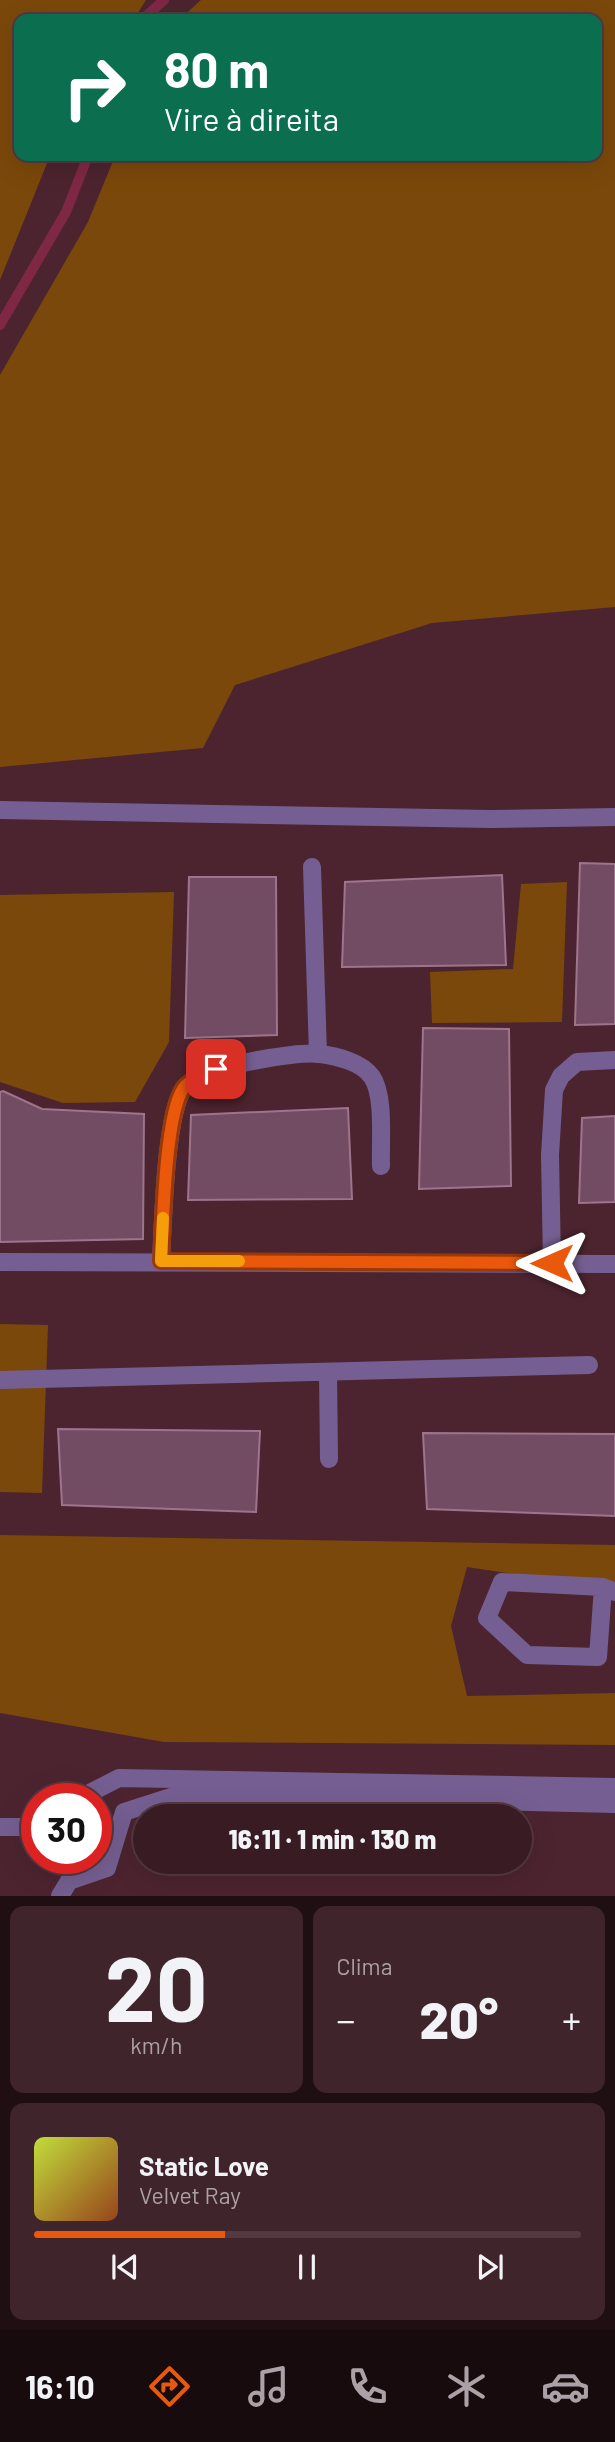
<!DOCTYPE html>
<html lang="pt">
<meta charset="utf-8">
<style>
body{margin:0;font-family:Barlow,sans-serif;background:#40242b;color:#f1f3f6;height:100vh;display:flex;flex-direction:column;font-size:26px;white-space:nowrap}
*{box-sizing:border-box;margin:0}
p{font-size:23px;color:#aba1a6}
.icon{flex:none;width:38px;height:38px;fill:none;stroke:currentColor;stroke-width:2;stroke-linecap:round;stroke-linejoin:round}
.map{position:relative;height:1896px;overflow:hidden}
.details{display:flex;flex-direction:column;gap:10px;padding:10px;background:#1f0f13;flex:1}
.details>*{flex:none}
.guide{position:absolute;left:14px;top:14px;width:588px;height:147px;border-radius:14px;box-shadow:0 7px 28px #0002,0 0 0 2px #533941;background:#0b6e4f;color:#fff;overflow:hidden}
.speed{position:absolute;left:21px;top:1783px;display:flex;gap:14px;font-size:35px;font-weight:700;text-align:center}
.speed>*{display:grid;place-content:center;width:91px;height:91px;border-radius:50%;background:#391b23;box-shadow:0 7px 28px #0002,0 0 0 2px #533941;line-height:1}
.speed .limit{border:10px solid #d22;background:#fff;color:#111}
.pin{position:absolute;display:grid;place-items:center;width:60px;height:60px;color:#fff;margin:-30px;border-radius:14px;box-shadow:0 4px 10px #0006}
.me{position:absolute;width:77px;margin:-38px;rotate:270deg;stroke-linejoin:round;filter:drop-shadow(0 0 5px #0008)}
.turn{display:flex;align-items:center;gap:24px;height:147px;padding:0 35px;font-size:32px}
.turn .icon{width:91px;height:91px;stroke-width:2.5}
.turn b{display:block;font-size:49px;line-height:60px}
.big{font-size:52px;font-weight:800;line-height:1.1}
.details .widget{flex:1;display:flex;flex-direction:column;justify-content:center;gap:10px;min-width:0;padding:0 24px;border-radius:14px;background:#40242b}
.details .dial{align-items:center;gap:0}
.dial b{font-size:91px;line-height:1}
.song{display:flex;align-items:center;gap:21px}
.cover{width:84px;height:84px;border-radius:10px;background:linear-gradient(135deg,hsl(70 70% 55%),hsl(20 70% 35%))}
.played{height:7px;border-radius:4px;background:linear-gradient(90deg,#ea580c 35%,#533941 35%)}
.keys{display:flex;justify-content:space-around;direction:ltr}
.heat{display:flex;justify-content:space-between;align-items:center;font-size:38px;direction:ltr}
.details .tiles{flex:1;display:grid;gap:10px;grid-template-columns:1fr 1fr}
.widget:last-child{grid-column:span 2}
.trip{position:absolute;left:133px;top:1804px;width:399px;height:70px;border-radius:35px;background:#391b23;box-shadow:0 7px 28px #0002,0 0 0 2px #533941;font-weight:800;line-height:70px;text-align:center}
.dock{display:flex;height:112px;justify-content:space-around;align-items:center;background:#170b0e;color:#aba1a6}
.dock .icon{width:49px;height:49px}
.dock .active{color:#ea580c}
.dock b{font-size:32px;color:#f1f3f6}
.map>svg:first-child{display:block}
.green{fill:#7b480b}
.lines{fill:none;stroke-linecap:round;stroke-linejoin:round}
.stream{stroke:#7f2846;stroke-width:10}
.building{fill:#724c63;stroke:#9d748c;stroke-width:2}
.service{stroke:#755f92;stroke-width:18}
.minor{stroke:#755f92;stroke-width:18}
.route-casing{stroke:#983908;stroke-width:18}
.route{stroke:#ea580c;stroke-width:12}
.slow{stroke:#f59e0b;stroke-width:12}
</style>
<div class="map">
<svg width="615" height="1896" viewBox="0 0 615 1896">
<rect width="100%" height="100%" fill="#4c242f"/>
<!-- green -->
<g class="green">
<path d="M0,0H146L134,19H19V156H50L0,280Z"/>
<path d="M201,0H615V607L432,623L235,685L203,748L0,767V375L88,222L115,156H597V19H180Z"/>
<path d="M567,882L562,1022L432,1023L430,972L513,969L521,884Z"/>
<path d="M174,892L169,1042L135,1102L63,1103L0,1082V895Z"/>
<path d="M0,1324L48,1325L42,1493L0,1492Z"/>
<path d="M0,1535L615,1545V1589L467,1567L451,1626L467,1696L615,1693V1745L164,1742L0,1713Z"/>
</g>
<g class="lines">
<!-- stream -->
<g class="stream">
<path d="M143,19L164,0"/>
<path d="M0,325L66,212L88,156"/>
</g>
</g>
<!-- building -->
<g class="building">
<path d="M580,863L615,864V1024L575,1025Z"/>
<path d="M502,875L506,965L342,967L345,882Z"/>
<path d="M189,877H276L277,1035L185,1038Z"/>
<path d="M423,1028L509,1029L511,1186L419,1189Z"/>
<path d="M3,1091L42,1109L144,1114L143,1239L0,1242V1092Z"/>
<path d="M348,1108L352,1199L188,1200L191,1115Z"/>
<path d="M615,1116V1202L579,1203L582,1118Z"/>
<path d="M58,1429L260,1431L256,1512L62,1505Z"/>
<path d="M423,1433L615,1434V1516L427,1509Z"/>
</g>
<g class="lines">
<!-- service -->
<g class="service">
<path d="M0,810L490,819L615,817"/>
<path d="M603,1587L598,1657L527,1655L487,1618L502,1582L603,1587L615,1592"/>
<path d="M78,1799L119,1778L615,1787"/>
<path d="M0,1827H37"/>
<path d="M60,1896L69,1881L107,1868L124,1812L180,1794L615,1804"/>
</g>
<!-- minor -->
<g class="minor">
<path d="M312,867L318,1054"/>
<path d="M161,1261C163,1226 165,1114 184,1088C199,1067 294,1051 320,1054C336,1056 362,1062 372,1077C385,1096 380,1143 381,1166"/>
<path d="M0,1262L615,1264"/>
<path d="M552,1263L550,1155L554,1090L561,1076L577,1062L615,1060"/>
<path d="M328,1372L329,1459"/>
<path d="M0,1380L589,1365"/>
</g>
</g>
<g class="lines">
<!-- route casing -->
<g class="route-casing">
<path id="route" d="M216,1069C205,1073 190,1079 183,1089C165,1116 163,1225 161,1261L552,1263"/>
</g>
<!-- route -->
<use href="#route" class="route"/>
<!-- slow -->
<path class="slow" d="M163,1218L161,1261H239"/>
</g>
</svg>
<div class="speed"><div class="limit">30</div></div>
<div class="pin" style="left:216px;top:1069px;background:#d93025"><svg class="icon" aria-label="arrive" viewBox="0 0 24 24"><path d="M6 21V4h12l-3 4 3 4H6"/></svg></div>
<svg class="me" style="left:552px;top:1263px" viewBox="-20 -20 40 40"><path d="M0-17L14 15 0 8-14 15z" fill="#ea580c" stroke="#fff" stroke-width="4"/></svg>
<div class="trip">16:11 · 1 min · 130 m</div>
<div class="guide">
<div class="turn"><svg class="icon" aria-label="right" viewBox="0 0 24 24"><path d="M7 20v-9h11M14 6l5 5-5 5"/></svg><div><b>80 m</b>Vire à direita</div></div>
</div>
</div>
<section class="details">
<div class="tiles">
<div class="widget dial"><b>20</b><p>km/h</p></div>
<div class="widget"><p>Clima</p>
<div class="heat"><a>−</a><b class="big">20°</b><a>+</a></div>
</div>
<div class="widget">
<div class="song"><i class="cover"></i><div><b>Static Love</b><p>Velvet Ray</p></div></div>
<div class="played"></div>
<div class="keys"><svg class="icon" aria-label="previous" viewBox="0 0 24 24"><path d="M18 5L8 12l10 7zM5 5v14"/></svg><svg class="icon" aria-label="pause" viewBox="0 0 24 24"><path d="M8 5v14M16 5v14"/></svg><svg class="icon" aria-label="next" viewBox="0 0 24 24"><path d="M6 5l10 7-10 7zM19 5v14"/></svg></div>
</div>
</div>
</section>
<nav class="dock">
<b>16:10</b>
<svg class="icon active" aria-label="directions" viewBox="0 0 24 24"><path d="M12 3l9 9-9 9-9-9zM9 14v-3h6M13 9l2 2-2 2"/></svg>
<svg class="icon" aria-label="music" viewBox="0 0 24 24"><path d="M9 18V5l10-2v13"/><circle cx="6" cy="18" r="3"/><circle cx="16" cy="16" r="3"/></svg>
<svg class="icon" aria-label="phone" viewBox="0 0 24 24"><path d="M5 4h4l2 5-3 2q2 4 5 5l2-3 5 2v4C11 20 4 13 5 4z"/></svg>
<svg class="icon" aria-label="climate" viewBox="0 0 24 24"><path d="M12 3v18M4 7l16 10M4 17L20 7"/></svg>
<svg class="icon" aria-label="car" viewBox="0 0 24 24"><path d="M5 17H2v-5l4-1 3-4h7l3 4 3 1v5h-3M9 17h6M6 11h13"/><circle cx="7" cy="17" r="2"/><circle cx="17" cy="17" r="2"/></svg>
</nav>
